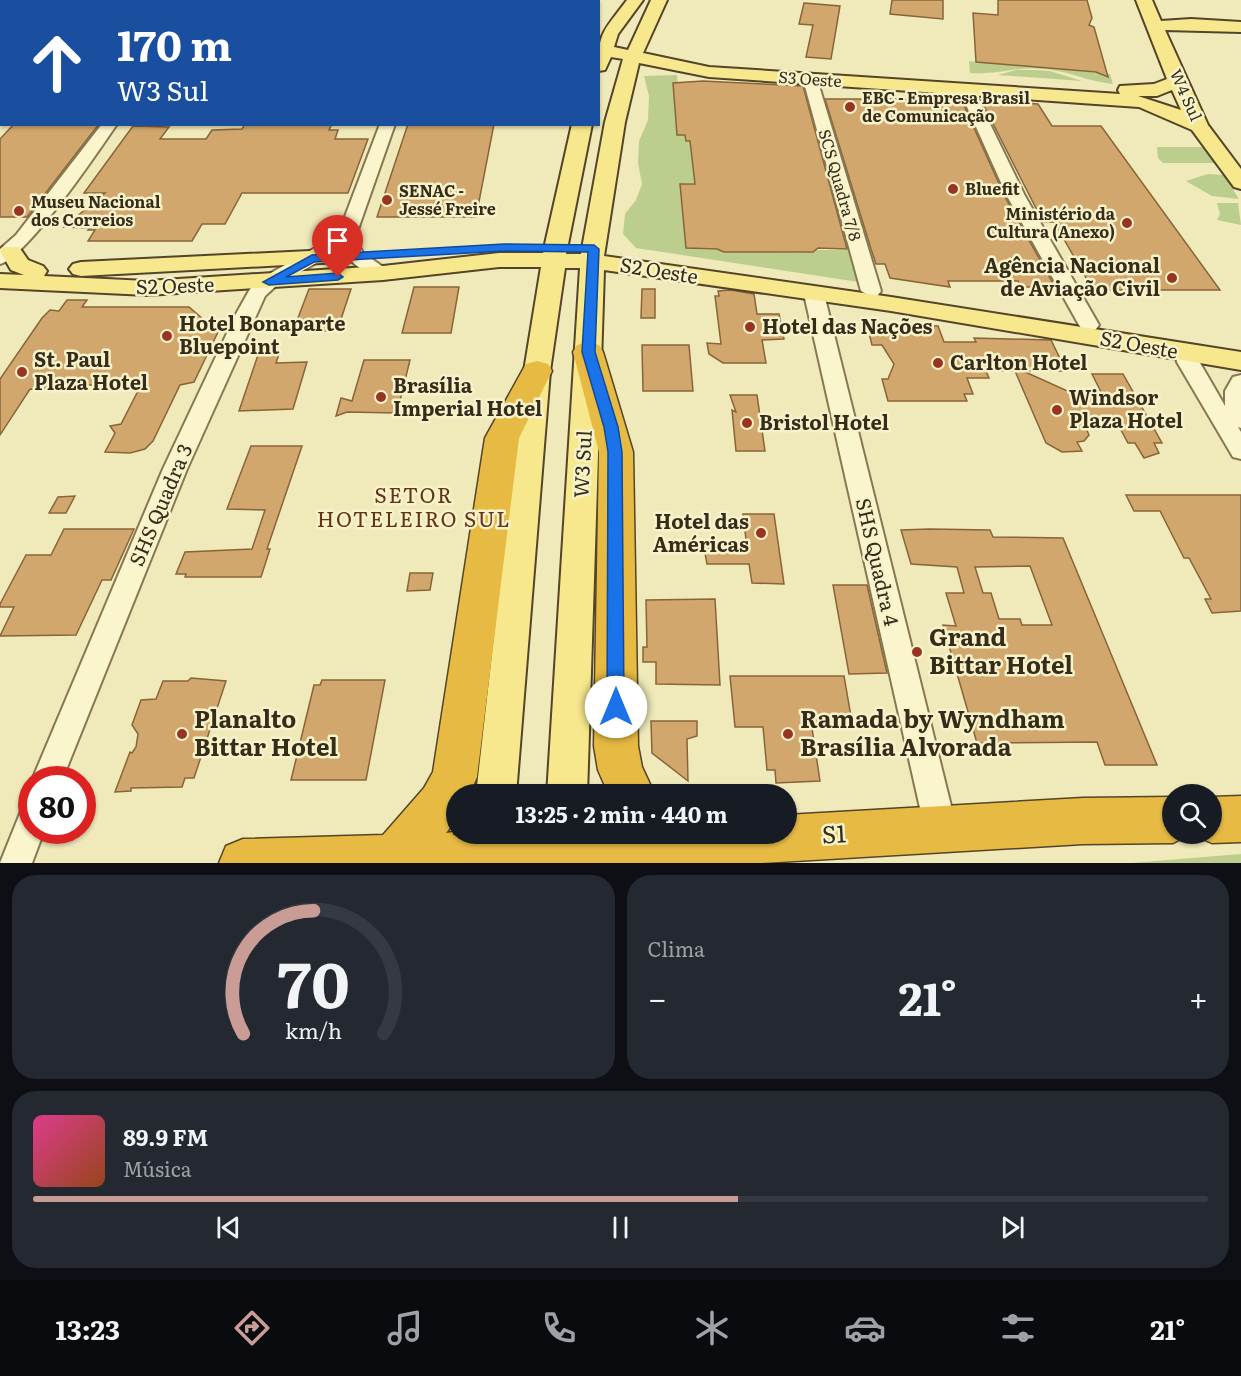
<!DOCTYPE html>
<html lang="pt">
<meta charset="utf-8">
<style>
body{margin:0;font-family:Literata,serif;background:#242831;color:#f1f3f6;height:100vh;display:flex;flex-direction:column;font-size:22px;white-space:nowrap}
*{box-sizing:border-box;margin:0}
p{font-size:20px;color:#9ea1a6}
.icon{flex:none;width:33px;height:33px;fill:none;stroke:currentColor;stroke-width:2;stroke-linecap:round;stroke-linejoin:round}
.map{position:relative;height:863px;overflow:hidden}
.panel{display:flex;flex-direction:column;gap:12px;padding:12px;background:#0d0f14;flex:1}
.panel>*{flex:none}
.guide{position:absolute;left:0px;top:0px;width:600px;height:126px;box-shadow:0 2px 4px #0004;background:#1a4fa0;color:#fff;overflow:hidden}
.fabs{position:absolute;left:1162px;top:784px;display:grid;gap:12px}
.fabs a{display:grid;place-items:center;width:60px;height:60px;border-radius:50%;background:#171b24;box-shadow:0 2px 4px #0004;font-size:30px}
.speed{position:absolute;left:18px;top:766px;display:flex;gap:12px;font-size:30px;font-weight:700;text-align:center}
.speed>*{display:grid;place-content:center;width:78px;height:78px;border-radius:50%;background:#171b24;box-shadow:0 2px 4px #0004;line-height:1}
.speed .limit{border:9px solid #d22;background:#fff;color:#111}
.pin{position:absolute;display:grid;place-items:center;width:51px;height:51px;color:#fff;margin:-62px -26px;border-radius:50% 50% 50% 0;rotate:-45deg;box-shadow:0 0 6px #0007}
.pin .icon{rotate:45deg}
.me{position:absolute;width:66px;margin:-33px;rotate:0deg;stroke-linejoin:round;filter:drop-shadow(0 0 4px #0008)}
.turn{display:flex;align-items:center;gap:21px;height:126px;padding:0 18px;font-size:27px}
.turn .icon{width:78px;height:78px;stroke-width:2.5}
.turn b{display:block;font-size:42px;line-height:51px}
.big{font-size:45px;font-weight:700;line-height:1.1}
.panel .card{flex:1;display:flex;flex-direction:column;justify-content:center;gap:9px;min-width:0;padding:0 21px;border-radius:24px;background:#242831}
.panel .dial{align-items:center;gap:0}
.dial svg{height:156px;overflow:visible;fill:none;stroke:#363941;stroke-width:7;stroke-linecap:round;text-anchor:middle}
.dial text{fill:#f1f3f6;stroke:none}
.song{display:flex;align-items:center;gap:18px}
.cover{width:72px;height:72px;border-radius:9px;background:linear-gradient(135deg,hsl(330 70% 55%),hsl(20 70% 35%))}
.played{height:6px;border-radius:3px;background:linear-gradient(90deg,#c99d96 60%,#363941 60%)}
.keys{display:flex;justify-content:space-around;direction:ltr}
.heat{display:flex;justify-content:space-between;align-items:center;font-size:33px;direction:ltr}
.panel .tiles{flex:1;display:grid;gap:12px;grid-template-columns:1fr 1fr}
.card:last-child{grid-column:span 2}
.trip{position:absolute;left:446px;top:784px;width:351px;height:60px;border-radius:30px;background:#171b24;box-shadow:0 2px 4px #0004;font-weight:700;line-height:60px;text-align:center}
.tab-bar{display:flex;height:96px;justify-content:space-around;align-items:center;background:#090b0e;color:#9ea1a6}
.tab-bar .icon{width:42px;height:42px}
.tab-bar .active{color:#c99d96}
.tab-bar b{font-size:27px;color:#f1f3f6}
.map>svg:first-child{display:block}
.green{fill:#bcce8e}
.building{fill:#d1a76d;stroke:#886538;stroke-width:1.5;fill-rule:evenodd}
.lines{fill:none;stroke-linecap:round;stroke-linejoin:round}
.minor-casing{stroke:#877853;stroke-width:4}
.major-casing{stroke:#544429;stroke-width:4}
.highway-casing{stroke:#544429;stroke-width:3}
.minor{fill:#fbf5cd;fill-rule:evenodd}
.major{fill:#f7e88d;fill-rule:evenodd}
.highway{fill:#e7ba43;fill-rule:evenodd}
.highway-bridge-casing{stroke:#544429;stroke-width:45;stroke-linecap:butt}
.highway-bridge{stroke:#e7ba43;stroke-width:42}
.route{fill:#1a73e8;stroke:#114b97;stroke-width:1.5}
.poi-dot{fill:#993420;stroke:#f7f2ca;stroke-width:2}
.labels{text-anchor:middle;stroke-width:5;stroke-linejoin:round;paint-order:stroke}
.far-street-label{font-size:16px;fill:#352c1a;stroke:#f7f2ca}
.far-poi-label{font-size:16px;font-weight:bold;fill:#352c1a;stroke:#f7f2ca;text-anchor:start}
.poi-label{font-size:20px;font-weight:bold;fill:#352c1a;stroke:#f7f2ca;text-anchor:start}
.street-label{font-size:20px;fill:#352c1a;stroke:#f7f2ca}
.neighbourhood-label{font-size:21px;letter-spacing:1.5px;fill:#643417;stroke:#f7f2ca}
.near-poi-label{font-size:24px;font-weight:bold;fill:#352c1a;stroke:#f7f2ca;text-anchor:start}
.near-street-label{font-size:24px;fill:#352c1a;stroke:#f7f2ca}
</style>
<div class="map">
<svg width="1241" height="863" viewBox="0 0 1241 863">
<rect width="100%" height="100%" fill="#f0e9ba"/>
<!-- green -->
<g class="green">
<path d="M969,61L1110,74L1113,84C1089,82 1069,71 1045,69C1016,66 998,75 970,73Z"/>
<path d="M1036,70L1050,71L1082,81L998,75L1016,70Z"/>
<path d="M677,75L681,112L695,117L700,179L694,183H685L690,249L801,253L806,250H855L865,283L636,248L623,234L625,214L636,200L642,184L638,163L639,141L648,120L649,96L644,76Z"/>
<path d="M1157,147H1205L1216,163H1163L1158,158Z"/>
<path d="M1208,174L1224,175L1239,199L1212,196L1186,181Z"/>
<path d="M1217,203H1238L1241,225L1217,220L1220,214Z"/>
<path d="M1241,854V863H1131Z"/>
</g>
<!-- building -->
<g class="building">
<path d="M892,0H943V19L890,14Z"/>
<path d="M998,0H1087L1092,18L1089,25L1094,27L1108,77L1096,72L976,62L973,13L998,15Z"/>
<path d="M804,3L840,6L831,59L806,57L813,25L799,24Z"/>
<path d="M703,81L803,86L847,249L818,248L813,252H724L717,249L686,248L680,184H695L690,141H686L685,135H677L673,83Z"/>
<path d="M825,99H961L1005,197L1055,287H1021L1018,281H948L950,287L890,278L885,264H876L871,249Z"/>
<path d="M981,100L1038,104L1052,126H1101L1220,290H1093L1054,222H1043Z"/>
<path d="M14,124H99L27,217H0V139Z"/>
<path d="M245,124H332L329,130H338L335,139H368L348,193H242L225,224H202L192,241H88L95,230H88L90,228L64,227L105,193H84L133,126L169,127L160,139H206L212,130L242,129Z"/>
<path d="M408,124H494L476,217H377Z"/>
<path d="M414,287H459L451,333H402Z"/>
<path d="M309,289H351L337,331H293Z"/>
<path d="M642,289H655V318H641Z"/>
<path d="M731,290L754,294L757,314H779L784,339L762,340L766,363H723L709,354L707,343L721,344L715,296H719L718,291Z"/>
<path d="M67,300H87L82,307H189L218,332L194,382L180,385L153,441L145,449L130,453L105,452L115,433L110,426L121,424L141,385H49L42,390L30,389L0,435V379L42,318L50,310L59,311Z"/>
<path d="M867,325L938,326L944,342H976L974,338L1051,340L1066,371H1023L1072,393L1074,397L1104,398L1092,374H1123L1162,443H1154L1159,453L1144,458L1135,443H1128L1116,421H1083L1089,435L1084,441L1077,442L1082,451L1062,452L1046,443L1015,371H986L989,378H967L973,394H964L967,401H888L882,379H888L894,364L882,345H872Z"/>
<path d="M642,345H689L693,391H643Z"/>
<path d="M279,354L276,363L307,362L293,409L239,411L258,355Z"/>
<path d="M364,360H410L397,413L347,412L336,416L341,398L352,401Z"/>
<path d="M730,395H757L765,451H736L732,410L736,412Z"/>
<path d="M251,446H302L267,549H270L261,577H185L186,574H176L185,552L252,549L265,510L227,509Z"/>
<path d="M1126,495H1241V611L1212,613L1205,599H1211L1189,558H1184L1160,511H1134Z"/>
<path d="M75,496L66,513H49L58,497Z"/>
<path d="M743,514H774L784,584L752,583L749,564H707L704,548H747Z"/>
<path d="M64,529H134L111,580H102L76,635L0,636L14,607H0V604L26,555H51Z"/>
<path d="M929,529L990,530L993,537L1063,538L1157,765H1105L1097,742L977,743L943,625L956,626L946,593H964L957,567L911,564L901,530ZM1030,566L1052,625H1022L1020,619H999L991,593H983L975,567Z"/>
<path d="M410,573H433L430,590L407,591Z"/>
<path d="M833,585H867L887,673L849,674Z"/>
<path d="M715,599L720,685L656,684V662H643V647H647L646,600Z"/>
<path d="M730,676H844L853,728H812L820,781L776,783L775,770H767L763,727H735Z"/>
<path d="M191,678L226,681L194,778H185L182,787L131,788V791L115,792L130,752L132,753L136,747L138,734L132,725L141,700L156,699L163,681H188Z"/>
<path d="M322,680H385L366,780H291L314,685H320Z"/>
<path d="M651,721H697V736L687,739L688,781L652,753Z"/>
</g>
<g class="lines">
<!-- minor casing -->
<g class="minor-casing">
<g id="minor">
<path d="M276,0H289L275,2Z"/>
<rect x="0" y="34" width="2" height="8"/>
<path d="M810,75L817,79L881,291L878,295L871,297L861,291L803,79Z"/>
<path d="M966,85L973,89L1025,196L1099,325L1096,329H1082L1079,325L1007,196L959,89Z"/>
<path d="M0,98H2L0,107Z"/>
<path d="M102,124H117C98,152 27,257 0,264V249L16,235Z"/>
<path d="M380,124H395L355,238L363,253L392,273L383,279C367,275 349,263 342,248L276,286L265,296L187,469L62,780H32L163,469L236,314L250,289L262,278L338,235Z"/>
<path d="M814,288L824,294L957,830L952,841L941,846L930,841L925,830L804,294Z"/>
<path d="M1185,347L1192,349L1225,406V391L1233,377L1241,375V428L1238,427L1241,432V459L1233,457L1177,362L1175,354L1178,349Z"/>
<path d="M32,807V831H44L32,863H0L21,811Z"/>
</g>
</g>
<!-- major casing -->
<g class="major-casing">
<g id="major">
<path d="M11,0H33L10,2Z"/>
<path d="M162,0H196L197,2H163Z"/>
<path d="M627,0H643L618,34L614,47L628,50L651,0H667L643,53L709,67L1120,94L1118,90L1120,86L1154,84L1167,79L1136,0H1152L1161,21L1191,19L1241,22V32L1165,30L1208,125L1241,169V189L1234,187L1192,130L1139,107L709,77L639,63L625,122L604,256L891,297L1241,352V370L891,311L604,270L587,795H547L580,268H565L550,371L516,795H476L524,371L541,267H499L383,280L147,295L0,288V274L24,275L11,270L0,251L3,247H19L28,260L43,266L47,271L44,276L147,281L383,266L499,253H543L572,124H592L566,254H581L605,122L623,59L611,57L605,70L598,71C598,31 604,31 627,0ZM1172,90L1181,110L1138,96H1157Z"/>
<path d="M350,249L358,251L362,256L358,261L81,276L73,274L69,269L73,264L81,262Z"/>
</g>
</g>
<!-- highway casing -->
<g class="highway-casing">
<g id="highway">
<path d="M588,342L599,345L603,352L633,452L638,746L642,767L655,795H609L598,770L594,746L599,452L573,352L577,345Z"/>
<path d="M537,361L548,364L552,371L519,438L477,777L469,795H456V820L446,833L454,832L471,839L478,856L475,863H219L226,846L243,839L383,835L424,788L433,772L485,438L526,364Z"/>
<path d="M1241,796V842L1212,843L1196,836L1195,834H1212V797Z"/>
<path d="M1173,797V834H1190L1173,843L1083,844L761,863H585L579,849L586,834H786V815L1083,798Z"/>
</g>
</g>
<!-- minor -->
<use href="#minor" class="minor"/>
<!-- major -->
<use href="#major" class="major"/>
<!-- highway -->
<use href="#highway" class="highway"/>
<!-- highway-bridge casing -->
<g class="highway-bridge-casing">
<path id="highway-bridge" d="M454,856L603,849"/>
</g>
<!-- highway-bridge -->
<use href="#highway-bridge" class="highway-bridge"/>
</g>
<!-- route -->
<path class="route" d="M504,244L594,245L599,249L595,352L618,427L622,452L624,707L622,712L616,715L609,712L607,707L608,452L604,427L582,352L588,252L504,251L314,262L286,277L338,273L343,277L338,280L269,285L263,282L312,255Z"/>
<!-- markers -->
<g class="poi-dot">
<circle cx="850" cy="107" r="6"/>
<circle cx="953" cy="189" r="6"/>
<circle cx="387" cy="200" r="6"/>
<circle cx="19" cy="211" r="6"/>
<circle cx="1127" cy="223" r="6"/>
<circle cx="1172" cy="278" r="6"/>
<circle cx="750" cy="327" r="6"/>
<circle cx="167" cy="336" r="6"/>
<circle cx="938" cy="363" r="6"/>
<circle cx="22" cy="372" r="6"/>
<circle cx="381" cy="397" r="6"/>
<circle cx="1057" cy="410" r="6"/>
<circle cx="747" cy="423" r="6"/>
<circle cx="761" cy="533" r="6"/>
<circle cx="917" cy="652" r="6"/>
<circle cx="182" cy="734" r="6"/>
<circle cx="788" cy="734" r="6"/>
</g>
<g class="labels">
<!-- far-street labels -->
<g class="far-street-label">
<text transform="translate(810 79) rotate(4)" y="6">S3 Oeste</text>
<text transform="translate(1186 95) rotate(66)" y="6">W4 Sul</text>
<text transform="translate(840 185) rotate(74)" y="6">SCS Quadra 7/8</text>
</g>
<!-- far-poi labels -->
<g class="far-poi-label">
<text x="862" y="104">EBC - Empresa Brasil<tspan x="862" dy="18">de Comunicação</tspan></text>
<text x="965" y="195">Bluefit</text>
<text x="399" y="197">SENAC -<tspan x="399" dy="18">Jessé Freire</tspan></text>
<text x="31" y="208">Museu Nacional<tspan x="31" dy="18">dos Correios</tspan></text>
<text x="1115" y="220" text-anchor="end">Ministério da<tspan x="1115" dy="18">Cultura (Anexo)</tspan></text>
</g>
<!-- poi labels -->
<g class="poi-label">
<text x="1160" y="273" text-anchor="end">Agência Nacional<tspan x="1160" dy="23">de Aviação Civil</tspan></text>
<text x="179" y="331">Hotel Bonaparte<tspan x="179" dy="23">Bluepoint</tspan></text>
<text x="762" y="334">Hotel das Nações</text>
<text x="34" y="367">St. Paul<tspan x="34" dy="23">Plaza Hotel</tspan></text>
<text x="950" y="370">Carlton Hotel</text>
<text x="393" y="393">Brasília<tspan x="393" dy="23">Imperial Hotel</tspan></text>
<text x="1069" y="405">Windsor<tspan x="1069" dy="23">Plaza Hotel</tspan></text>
<text x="759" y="430">Bristol Hotel</text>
<text x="749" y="529" text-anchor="end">Hotel das<tspan x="749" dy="23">Américas</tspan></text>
</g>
<!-- street labels -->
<g class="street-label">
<text transform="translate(659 271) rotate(9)" y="7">S2 Oeste</text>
<text transform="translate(175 286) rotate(-2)" y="7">S2 Oeste</text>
<text transform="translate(1139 345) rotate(10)" y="7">S2 Oeste</text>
<text transform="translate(583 464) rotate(-87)" y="7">W3 Sul</text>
<text transform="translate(161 505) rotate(-67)" y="7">SHS Quadra 3</text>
<text transform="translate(877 562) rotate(77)" y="7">SHS Quadra 4</text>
</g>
<!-- neighbourhood labels -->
<g class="neighbourhood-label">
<text x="414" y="503">SETOR<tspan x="414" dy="24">HOTELEIRO SUL</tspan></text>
</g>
<!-- near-poi labels -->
<g class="near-poi-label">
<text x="929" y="646">Grand<tspan x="929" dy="28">Bittar Hotel</tspan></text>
<text x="194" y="728">Planalto<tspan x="194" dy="28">Bittar Hotel</tspan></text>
<text x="800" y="728">Ramada by Wyndham<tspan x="800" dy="28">Brasília Alvorada</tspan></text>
</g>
<!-- near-street labels -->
<g class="near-street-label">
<text transform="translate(834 835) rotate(-3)" y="8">S1</text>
</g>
</g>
</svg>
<div class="fabs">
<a><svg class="icon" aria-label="search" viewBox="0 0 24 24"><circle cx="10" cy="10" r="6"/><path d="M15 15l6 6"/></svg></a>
</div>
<div class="speed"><div class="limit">80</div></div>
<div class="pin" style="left:338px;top:277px;background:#d93025"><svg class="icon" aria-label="arrive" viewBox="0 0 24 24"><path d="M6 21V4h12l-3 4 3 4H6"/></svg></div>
<svg class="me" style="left:616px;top:707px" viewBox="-20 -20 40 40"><circle r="19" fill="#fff"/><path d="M0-13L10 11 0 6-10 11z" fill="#1a73e8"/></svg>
<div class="trip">13:25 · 2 min · 440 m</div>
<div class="guide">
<div class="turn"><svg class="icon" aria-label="ahead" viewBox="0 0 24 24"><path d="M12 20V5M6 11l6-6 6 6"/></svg><div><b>170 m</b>W3 Sul</div></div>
</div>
</div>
<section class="panel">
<div class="tiles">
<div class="card dial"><svg viewBox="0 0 100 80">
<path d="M14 69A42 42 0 1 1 86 69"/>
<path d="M14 69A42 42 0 0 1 50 6" stroke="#c99d96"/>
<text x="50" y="56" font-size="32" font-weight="700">70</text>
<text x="50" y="72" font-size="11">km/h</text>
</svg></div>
<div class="card"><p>Clima</p>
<div class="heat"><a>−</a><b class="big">21°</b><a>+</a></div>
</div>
<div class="card">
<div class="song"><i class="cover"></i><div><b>89.9 FM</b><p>Música</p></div></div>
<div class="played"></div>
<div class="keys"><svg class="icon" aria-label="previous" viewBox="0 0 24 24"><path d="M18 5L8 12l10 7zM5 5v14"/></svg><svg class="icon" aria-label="pause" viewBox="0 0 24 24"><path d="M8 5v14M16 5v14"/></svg><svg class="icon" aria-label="next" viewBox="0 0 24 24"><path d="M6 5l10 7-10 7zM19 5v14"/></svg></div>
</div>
</div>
</section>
<nav class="tab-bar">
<b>13:23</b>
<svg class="icon active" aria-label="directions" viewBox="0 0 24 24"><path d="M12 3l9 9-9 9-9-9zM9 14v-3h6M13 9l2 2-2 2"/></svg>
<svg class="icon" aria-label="music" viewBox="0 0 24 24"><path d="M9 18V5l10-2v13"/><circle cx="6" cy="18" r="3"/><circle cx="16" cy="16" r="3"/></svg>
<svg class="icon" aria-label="phone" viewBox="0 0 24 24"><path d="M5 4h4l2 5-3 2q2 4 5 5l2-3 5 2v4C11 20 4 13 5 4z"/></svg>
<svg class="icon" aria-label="climate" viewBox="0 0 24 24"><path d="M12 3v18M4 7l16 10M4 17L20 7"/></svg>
<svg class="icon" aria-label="car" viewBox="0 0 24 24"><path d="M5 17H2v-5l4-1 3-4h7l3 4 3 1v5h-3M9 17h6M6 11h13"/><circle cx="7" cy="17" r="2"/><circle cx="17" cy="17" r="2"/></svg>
<svg class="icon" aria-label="filters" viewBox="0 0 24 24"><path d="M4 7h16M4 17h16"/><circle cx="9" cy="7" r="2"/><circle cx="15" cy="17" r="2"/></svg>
<b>21°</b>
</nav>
